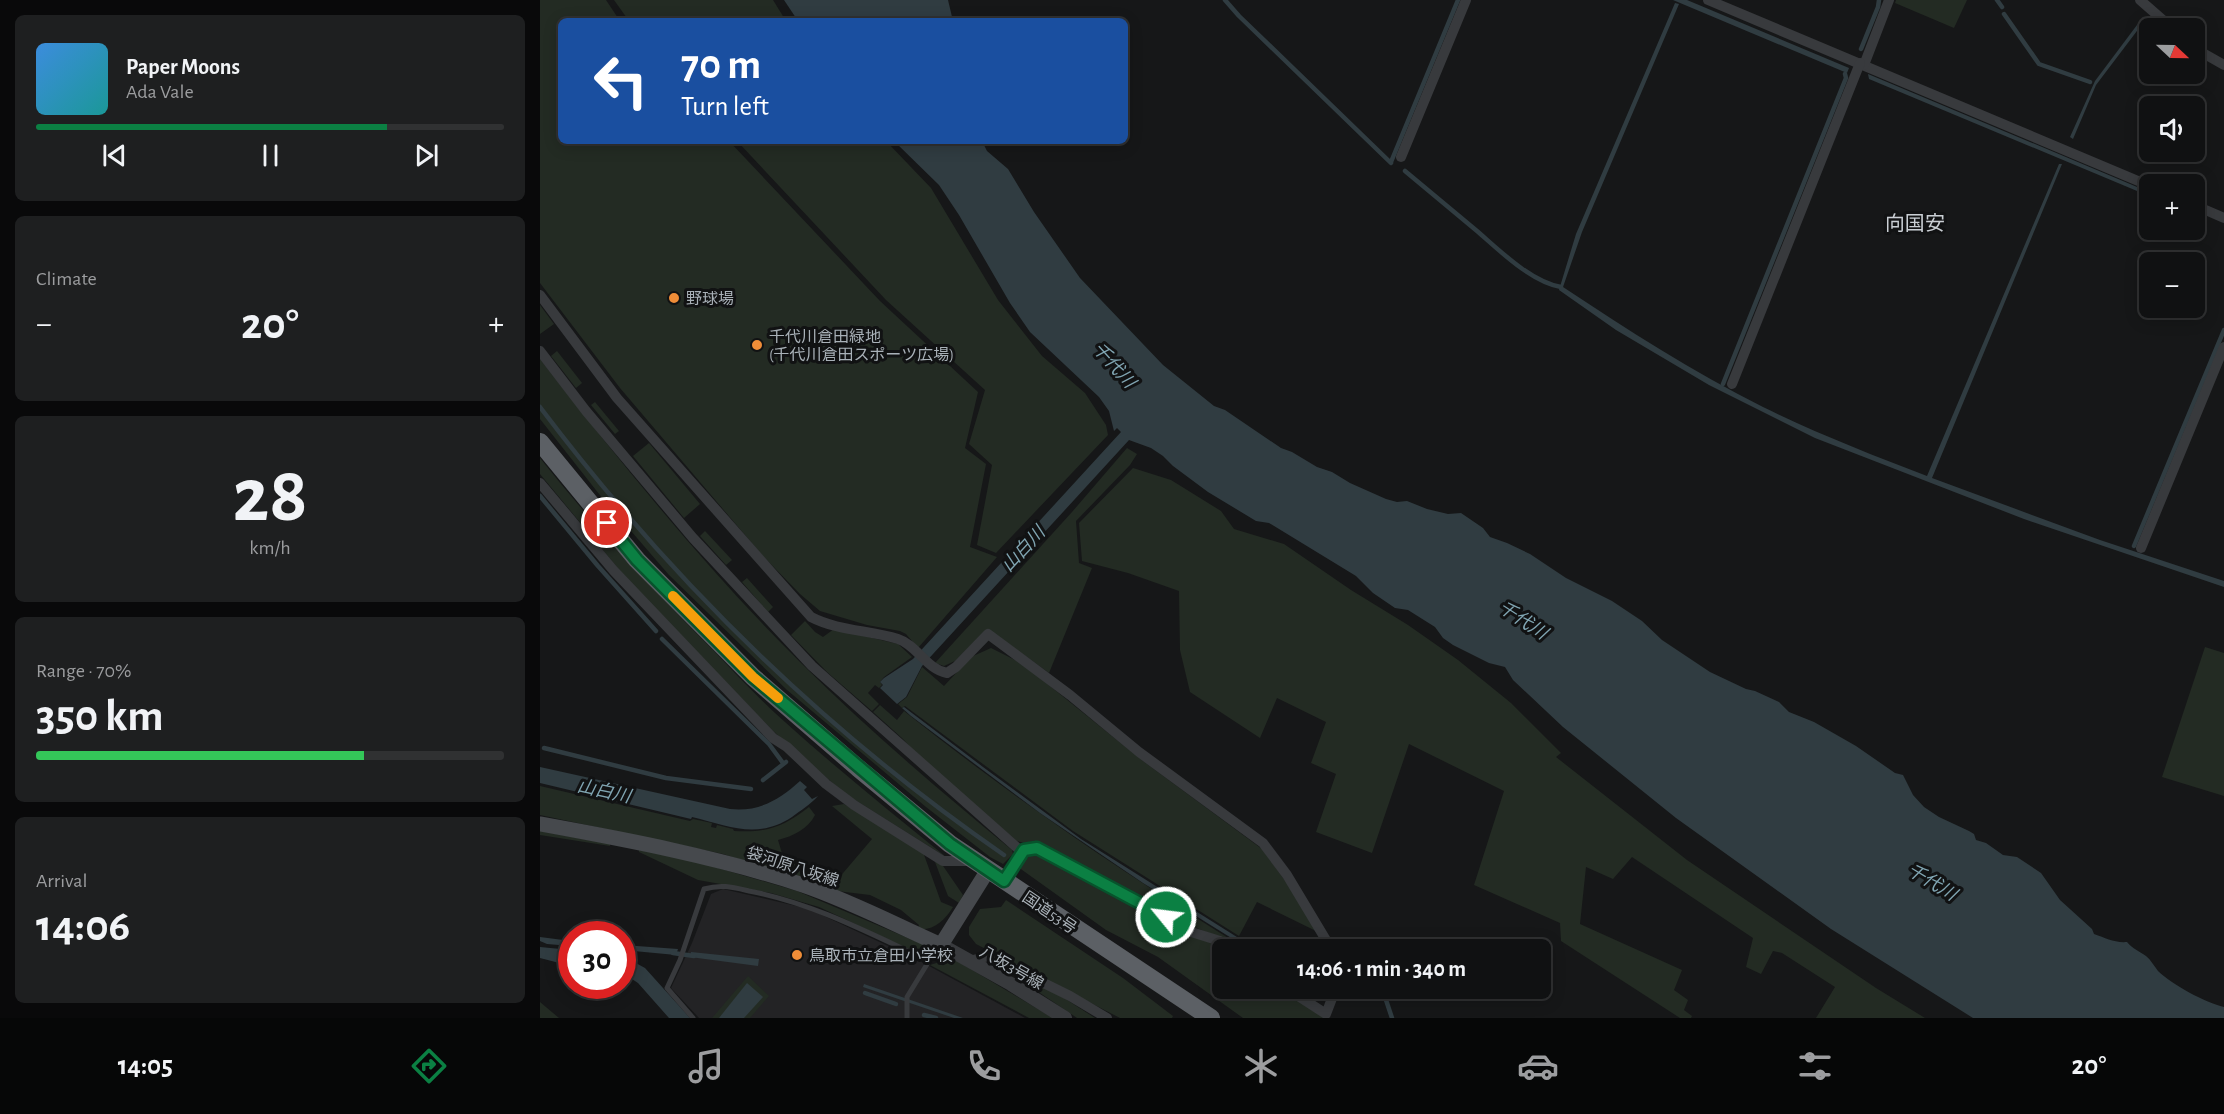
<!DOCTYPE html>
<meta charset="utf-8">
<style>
body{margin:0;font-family:"Alegreya Sans","Noto Sans JP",sans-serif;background:#1e1f20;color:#f1f3f6;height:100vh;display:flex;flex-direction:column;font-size:22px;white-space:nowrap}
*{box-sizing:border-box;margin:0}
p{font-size:20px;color:#9c9d9f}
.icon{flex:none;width:33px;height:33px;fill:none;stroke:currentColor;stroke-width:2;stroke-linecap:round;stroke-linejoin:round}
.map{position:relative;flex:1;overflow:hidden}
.details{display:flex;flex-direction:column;gap:15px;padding:15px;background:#09090a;width:540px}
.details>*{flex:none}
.banner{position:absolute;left:18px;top:18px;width:570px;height:126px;border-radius:9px;box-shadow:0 3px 15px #0003,0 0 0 2px #303132;background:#1a4fa0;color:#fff;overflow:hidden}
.needle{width:39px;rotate:112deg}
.tools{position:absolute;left:1599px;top:18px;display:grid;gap:12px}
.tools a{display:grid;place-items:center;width:66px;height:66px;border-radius:9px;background:#101112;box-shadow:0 3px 15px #0003,0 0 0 2px #303132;font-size:30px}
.speed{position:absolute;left:18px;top:921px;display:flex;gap:12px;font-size:30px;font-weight:700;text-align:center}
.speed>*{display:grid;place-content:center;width:78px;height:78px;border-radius:50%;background:#101112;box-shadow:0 3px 15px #0003,0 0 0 2px #303132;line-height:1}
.speed .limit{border:9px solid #d22;background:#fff;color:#111}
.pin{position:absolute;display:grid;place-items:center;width:51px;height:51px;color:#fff;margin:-26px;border:3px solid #fff;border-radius:50%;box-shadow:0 2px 6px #0007}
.me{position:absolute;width:66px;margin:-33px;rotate:299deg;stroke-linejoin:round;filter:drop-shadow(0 0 4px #0008)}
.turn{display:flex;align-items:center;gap:21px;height:126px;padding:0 24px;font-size:27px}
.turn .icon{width:78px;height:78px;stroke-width:2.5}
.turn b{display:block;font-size:42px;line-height:51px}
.big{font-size:45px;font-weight:700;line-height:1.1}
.details .card{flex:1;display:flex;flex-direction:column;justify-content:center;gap:9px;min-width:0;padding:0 21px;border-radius:9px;background:#1e1f20}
.details .dial{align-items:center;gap:0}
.dial b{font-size:78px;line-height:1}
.song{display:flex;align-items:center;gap:18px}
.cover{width:72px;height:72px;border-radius:9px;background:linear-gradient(135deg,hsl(210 70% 55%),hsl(180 70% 35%))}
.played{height:6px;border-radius:3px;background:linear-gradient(90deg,#0b8043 75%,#303132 75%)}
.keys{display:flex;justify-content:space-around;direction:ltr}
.heat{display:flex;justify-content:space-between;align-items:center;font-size:33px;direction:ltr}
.charge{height:9px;border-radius:4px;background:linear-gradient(90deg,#34c759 70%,#303132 0)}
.trip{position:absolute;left:672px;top:939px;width:339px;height:60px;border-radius:9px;background:#101112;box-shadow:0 3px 15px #0003,0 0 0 2px #303132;font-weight:700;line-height:60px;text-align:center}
.tab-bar{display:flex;height:96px;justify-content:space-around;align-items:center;background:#060707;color:#9c9d9f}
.tab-bar .icon{width:42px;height:42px}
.tab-bar .on{color:#0b8043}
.tab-bar b{font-size:27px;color:#f1f3f6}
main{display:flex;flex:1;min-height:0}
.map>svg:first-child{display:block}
.built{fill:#232325}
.green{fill:#232b23}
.water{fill:#303c41}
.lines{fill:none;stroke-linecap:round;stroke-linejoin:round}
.stream{stroke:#303c41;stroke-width:4.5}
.service{stroke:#383a3d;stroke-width:5}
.minor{stroke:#383a3d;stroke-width:10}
.tertiary{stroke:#383a3d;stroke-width:14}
.secondary{stroke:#46494d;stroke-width:15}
.trunk{stroke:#5c6065;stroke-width:18}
.route-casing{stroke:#07532c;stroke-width:15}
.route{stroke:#0b8043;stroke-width:10}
.slow{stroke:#f59e0b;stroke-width:10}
.poi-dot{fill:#ef8d38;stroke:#111213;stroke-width:2}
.labels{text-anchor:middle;stroke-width:6;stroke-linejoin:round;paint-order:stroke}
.poi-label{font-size:16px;fill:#a9b1b8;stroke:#111213;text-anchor:start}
.street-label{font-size:16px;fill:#a9b1b8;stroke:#111213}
.water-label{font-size:18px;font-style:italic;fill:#80a5b2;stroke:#111213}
.quarter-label{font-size:20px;fill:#cacfd4;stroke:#111213}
</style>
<main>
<section class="details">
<div class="card">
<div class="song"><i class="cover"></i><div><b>Paper Moons</b><p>Ada Vale</p></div></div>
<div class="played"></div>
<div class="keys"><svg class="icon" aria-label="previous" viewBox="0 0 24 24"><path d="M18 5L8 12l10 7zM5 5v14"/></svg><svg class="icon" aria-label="pause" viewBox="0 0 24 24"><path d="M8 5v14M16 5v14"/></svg><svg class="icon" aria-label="next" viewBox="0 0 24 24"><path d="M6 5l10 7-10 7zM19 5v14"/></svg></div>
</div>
<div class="card"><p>Climate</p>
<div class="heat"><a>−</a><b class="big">20°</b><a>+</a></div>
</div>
<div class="card dial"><b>28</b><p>km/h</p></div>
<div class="card"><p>Range · 70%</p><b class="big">350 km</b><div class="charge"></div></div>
<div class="card"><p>Arrival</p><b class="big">14:06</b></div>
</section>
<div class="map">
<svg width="1684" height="1018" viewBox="0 0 1684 1018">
<rect width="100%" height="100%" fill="#161718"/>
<!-- built -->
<path class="built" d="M183,889L269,909L378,960L485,1018H159L131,988L152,943L171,894Z"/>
<!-- green -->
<g class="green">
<path d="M0,0H66L80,21H21V141H189L340,301L438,392L425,448L446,464L430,547L457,557L378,648L366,634L360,631L327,625L280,611L260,594L222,555L80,388L0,283Z"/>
<path d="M74,0H233L246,21H89Z"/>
<path d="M1356,0H1427L1414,28L1355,3Z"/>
<path d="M197,141H346L391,188L458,300L502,356L545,393L566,425L568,435L456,553L437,545L452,465L429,444L445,390L346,300Z"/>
<path d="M0,305L14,324L0,334Z"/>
<path d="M17,351L42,383L36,388L11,356Z"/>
<path d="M0,359C82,464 166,569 261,663C327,729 400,791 472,850L473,854L463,864L450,857L386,807L247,690L129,575L59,494L0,419Z"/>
<path d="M55,402L79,431L75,434L51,405Z"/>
<path d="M109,443L160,504L144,518L93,456Z"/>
<path d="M587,448L597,454L590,465L536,521L539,563L552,568L509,673L448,629L415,661L404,666L395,663L532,512Z"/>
<path d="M0,458C54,526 113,590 174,651C197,675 220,700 245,722C297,769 352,813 406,857L304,793L232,730L86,578L0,474Z"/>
<path d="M593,468L631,480L681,511L694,529L744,544L811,590L868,625L918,660L971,703L1021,753L1016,757L1147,860L1336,988L1385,1018H1276L1295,987L1242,953L1233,951L1221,974L1206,967L1213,938L1092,857L1073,879L1046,867L1040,924L1142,970L1134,990L1148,1000L1144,1010L1152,1016L1151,1018H1140L1021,941L1020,923L934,885L964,791L869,744L832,853L776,832L796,774L771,763L786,722L737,698L720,738L650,692L640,650L639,591L588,573L542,561L539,523Z"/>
<path d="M165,531L192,560L186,565L160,536Z"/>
<path d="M207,578L233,607L228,612L202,582Z"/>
<path d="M265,621L275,632L283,637L294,629L358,644L372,657L344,677L340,682L342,685L339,688L335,685L328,693L339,704L332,711L287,672L251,635Z"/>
<path d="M1665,647L1684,653V796L1622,777Z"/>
<path d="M451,648L475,660L495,674L603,761L722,849L752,890L776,931L717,902L699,936L533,831L365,706L362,708L358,704L367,697L382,667L404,686L431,657Z"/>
<path d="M340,705L357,720L364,711C473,798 588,876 706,949C697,949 690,942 681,938C619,914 562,878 503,846C494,843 486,844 477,841L377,755L363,739L333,712Z"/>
<path d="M0,786L150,821L153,819L172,823L171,827L176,828L177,825L193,829L194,831C227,833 243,827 269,807L275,815C268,829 253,836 238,840L244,860L298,879L332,839L292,806L304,804L383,852L401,902L413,907C405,920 394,931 378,929L379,925L361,910L330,895L297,891L183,854L0,815Z"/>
<path d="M0,831L70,844V846L0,835Z"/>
<path d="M99,850L154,861L257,891L408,955L392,960L279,907L231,893L158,880L99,852Z"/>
<path d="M490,852H496L689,949L682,950V988L740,989L784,1018H703L618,957L566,930L478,867L484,857Z"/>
<path d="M395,862L401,863L423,895L419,903L408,896Z"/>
<path d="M466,900L583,978L633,1016L632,1018H580L436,944L429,935V927L440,909L461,907Z"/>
<path d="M412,958L513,1018H489L390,965Z"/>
<path d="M454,962L524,998L555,1018H537Z"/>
<path d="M208,976L229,996L210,1018H172Z"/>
<path d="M0,1002L19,1018H0Z"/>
</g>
<!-- water -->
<g class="water">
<path d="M244,0H408L413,21H258Z"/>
<path d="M1133,0H1147L1309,68L1307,73Z"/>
<path d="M1135,3L1139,4L1042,232L1023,287C1088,330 1153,372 1223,407C1276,433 1332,455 1387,476L1519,164H1522L1392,478L1560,540L1684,581V587L1484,519L1275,438L1169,385L1076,330L1019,290L1036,234Z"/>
<path d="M1603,17L1606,19L1556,85L1533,139L1530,137L1555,81Z"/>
<path d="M1328,74L1609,192V196L1329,79Z"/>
<path d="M354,141H442L447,151L468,169L494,212L540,278L623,365L674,406L685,410L741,448L752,452L777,467L792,472L810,483L846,499L857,502L867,501L887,509L908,514L921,513L943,528L950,537L967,543L990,554L1026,578L1072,601L1102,621L1122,640L1170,672L1206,689L1215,691L1239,702L1249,712L1274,722L1316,746L1355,773L1363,775L1373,795L1384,807L1399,817L1429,831L1434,834L1436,840L1446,843L1463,855L1477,857L1501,873L1520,900L1552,929L1554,934C1566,938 1574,943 1587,942C1593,949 1599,951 1606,956C1611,960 1614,966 1618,971C1631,984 1666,1003 1684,1007V1018H1433L1291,929L1136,818L1023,727L973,680L965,667L949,663L913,645L903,638L895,627L868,610L855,608L833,593L816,576L729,523L716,521L668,492L633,466L623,456L611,448L589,440L382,666L366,697L357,704L340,688L343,685L340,682L344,678L373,659L581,432L577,428L574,431L569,411L559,397L490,332L470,303L419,215L399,185Z"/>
<path d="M364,707L443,767L541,839L716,949H709L603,883L500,813L371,716L362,708Z"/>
<path d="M0,767L190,809C219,812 239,800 260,781L267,787L264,790L272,799L278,796C270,805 261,810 252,817C217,840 189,826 152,817L151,819L0,783Z"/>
<path d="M0,937L31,941V946L7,944L0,941Z"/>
<path d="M82,945H83L138,949L136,955L83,950Z"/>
<path d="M0,947L31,950V966L0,958Z"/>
<path d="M151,952L219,959L218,966L150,957Z"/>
<path d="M83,956L105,968L150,1018H129L98,983L83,973Z"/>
<path d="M207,983L223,997L204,1018H179Z"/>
<path d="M324,984L423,1018H414L323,987Z"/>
</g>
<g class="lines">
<!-- stream -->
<g class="stream">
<path d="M685,0L699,16L851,163"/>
<path d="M1457,0L1462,7"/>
<path d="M1464,14L1499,64L1550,82"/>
<path d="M1321,49L1338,7L1339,0"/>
<path d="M851,162L918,0"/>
<path d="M865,171C889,191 913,211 937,231C959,250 991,282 1021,287"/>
<path d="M1183,384L1306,78L1305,74"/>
<path d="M0,407C130,579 286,732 464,855"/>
<path d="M0,496L58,566L116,631"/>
<path d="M1594,546L1684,330"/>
<path d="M122,639L229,744L243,763"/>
<path d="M4,748L126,778L211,789"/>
<path d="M223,780L246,762"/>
<path d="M133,953L154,956"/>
<path d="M833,988L846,1000L852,1018"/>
<path d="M325,993L356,1004"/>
<path d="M384,1015L396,1018"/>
</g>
<!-- service -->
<path class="service" d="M153,1018L127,988L140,960L164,889C181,884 192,887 209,891C273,903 331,934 389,961L367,997V1018"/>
<!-- minor -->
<g class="minor">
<path d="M1168,0L1610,186"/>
<path d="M1600,0L1632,28"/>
<path d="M1654,48L1684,65"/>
<path d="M1324,65L1349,0"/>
<path d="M861,157L926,0"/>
<path d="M1654,205L1684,218"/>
<path d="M0,295L77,398L271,617C298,631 329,630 358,639C377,645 386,669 407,673L416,667L448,634L530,695L599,752L723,843L747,875L792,950"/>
<path d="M0,351L46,411L153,538L272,666L482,852"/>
<path d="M1192,384L1320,63"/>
<path d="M0,483L74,571L233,738L247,747L286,784L314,805L403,861H431"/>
<path d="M1601,548L1684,347"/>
<path d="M464,881L484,850L497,848L515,856L645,930L680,941L696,950"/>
<path d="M429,961L449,956L530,996L567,1018"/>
<path d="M746,988L786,1014L796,988"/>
</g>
<!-- tertiary -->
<path class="tertiary" d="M401,945L471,984L525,1018"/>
<!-- secondary -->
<path class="secondary" d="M0,824C88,840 177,857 263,885C310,901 356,925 401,945L448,870"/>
<!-- trunk -->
<path class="trunk" d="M0,442L97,560L213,677L318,768L410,844L671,1018"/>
</g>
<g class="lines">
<!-- route casing -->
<g class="route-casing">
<path id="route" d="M67,523L97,560L213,677L410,844L464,881L484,850L497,848L626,917"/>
</g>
<!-- route -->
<use href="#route" class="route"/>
<!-- slow -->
<path class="slow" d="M133,596L213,677L238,698"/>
</g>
<!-- markers -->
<g class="poi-dot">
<circle cx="134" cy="298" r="6"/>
<circle cx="217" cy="345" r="6"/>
<circle cx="257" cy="955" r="6"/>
</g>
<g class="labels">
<!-- poi labels -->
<g class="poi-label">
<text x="146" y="304">野球場</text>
<text x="229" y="342">千代川倉田緑地<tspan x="229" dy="18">(千代川倉田スポーツ広場)</tspan></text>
<text x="269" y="961">鳥取市立倉田小学校</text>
</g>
<!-- street labels -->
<g class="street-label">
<text transform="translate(253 866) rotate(18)" y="6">袋河原八坂線</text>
<text transform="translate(510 912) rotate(34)" y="6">国道53号</text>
<text transform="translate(472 967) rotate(30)" y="6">八坂3号線</text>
</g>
<!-- water labels -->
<g class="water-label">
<text transform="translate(574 365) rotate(48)" y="6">千代川</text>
<text transform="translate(483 549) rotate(-47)" y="6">山白川</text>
<text transform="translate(983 620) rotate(33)" y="6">千代川</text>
<text transform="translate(64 791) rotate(12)" y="6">山白川</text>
<text transform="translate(1392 882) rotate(31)" y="6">千代川</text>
</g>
<!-- quarter labels -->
<g class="quarter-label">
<text x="1375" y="230">向国安</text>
</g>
</g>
</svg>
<div class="tools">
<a><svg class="needle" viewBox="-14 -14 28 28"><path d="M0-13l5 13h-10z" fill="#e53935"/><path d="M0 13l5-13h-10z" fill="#9c9d9f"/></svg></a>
<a><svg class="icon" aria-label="sound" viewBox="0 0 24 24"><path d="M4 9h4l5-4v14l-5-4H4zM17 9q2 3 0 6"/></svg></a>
<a>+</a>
<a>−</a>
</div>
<div class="speed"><div class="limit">30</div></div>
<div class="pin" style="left:67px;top:523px;background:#d93025"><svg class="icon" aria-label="arrive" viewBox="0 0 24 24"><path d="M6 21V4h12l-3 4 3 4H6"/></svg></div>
<svg class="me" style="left:626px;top:917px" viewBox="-20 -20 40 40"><circle r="17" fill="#0b8043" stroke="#fff" stroke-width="3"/><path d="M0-11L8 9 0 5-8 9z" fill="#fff"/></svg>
<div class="trip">14:06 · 1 min · 340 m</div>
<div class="banner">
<div class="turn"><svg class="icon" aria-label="left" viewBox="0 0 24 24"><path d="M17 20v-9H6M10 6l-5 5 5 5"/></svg><div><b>70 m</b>Turn left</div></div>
</div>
</div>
</main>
<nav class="tab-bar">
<b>14:05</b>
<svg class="icon on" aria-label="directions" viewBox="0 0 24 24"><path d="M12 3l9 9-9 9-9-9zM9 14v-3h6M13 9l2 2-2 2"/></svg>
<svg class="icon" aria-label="music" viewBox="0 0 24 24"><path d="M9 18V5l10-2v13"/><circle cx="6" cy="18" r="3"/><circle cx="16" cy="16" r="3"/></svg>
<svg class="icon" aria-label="phone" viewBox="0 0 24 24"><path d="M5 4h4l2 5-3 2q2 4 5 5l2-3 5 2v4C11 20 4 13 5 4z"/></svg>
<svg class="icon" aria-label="climate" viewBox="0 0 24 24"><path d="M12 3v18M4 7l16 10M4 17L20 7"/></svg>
<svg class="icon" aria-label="car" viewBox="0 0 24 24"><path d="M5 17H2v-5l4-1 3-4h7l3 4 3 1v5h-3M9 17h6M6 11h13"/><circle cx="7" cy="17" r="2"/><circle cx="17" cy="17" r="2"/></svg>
<svg class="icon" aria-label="filters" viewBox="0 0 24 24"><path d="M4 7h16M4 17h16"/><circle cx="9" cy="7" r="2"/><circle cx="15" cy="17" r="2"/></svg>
<b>20°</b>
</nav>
